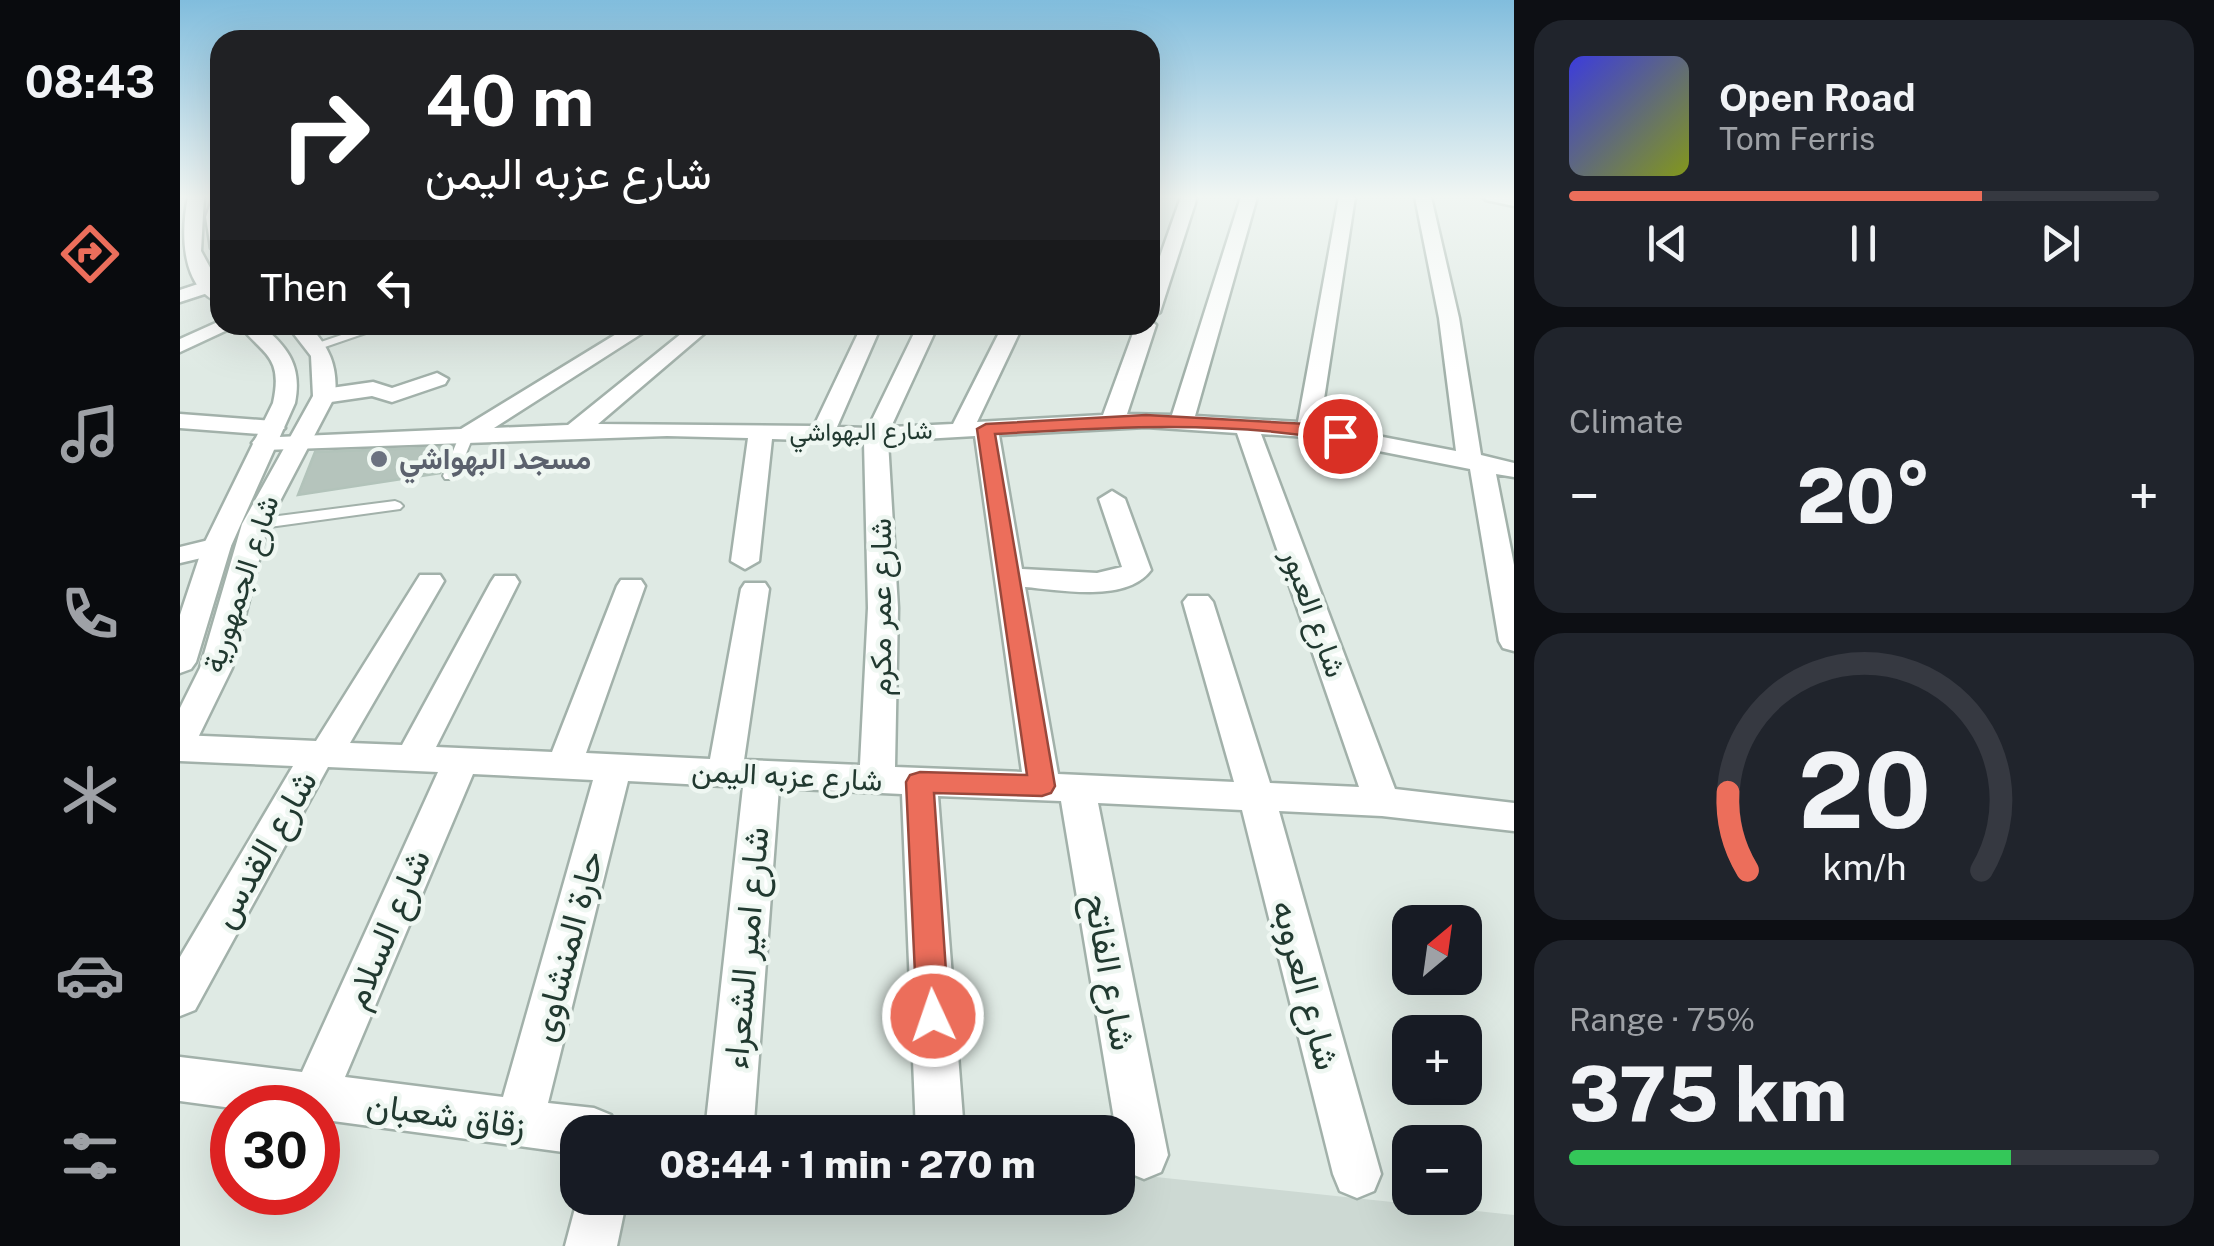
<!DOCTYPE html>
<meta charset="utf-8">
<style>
body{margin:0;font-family:"Public Sans",Vazirmatn,sans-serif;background:#20242c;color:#f1f3f6;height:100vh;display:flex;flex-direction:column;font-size:38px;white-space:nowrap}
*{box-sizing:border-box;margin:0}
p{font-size:32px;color:#9ea1a6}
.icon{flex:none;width:55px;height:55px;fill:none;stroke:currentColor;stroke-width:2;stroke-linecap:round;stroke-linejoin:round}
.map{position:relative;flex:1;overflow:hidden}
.side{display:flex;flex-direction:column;gap:20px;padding:20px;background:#0d0f14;width:700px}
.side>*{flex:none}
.top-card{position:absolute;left:30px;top:30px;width:950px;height:305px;border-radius:30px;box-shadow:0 10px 40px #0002;background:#202124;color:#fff;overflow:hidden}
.needle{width:65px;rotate:29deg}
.fabs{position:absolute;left:1212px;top:905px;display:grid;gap:20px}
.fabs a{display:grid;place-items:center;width:90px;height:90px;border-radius:20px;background:#171b24;box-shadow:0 10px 40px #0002;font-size:50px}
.speed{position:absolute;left:30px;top:1085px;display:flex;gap:20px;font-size:50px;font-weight:700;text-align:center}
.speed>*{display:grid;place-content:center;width:130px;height:130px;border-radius:50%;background:#171b24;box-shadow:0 10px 40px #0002;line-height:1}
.speed .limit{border:15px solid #d22;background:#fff;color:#111}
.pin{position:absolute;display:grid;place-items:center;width:85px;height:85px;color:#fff;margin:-42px;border:5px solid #fff;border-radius:50%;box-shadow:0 2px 10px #0007}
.me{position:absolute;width:110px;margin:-55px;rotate:357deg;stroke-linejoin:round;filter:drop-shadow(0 0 8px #0008)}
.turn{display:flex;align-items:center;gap:35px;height:210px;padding:0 50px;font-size:45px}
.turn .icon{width:130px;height:130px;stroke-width:2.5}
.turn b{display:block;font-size:70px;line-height:85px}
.then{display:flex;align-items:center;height:95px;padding:0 50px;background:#0003;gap:20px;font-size:38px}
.big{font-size:75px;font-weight:800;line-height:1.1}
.side .tile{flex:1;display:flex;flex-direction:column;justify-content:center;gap:15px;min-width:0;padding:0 35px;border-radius:30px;background:#20242c}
.side .dial{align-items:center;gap:0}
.dial svg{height:260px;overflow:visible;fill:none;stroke:#363941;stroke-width:7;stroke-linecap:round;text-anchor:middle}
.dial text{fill:#f1f3f6;stroke:none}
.song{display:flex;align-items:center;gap:30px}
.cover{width:120px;height:120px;border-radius:15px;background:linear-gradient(135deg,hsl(240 70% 55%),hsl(70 70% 35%))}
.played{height:10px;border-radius:5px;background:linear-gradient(90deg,#ec6e5b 70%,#363941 70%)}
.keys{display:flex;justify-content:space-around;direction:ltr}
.heat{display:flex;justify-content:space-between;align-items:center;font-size:55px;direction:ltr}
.charge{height:15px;border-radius:8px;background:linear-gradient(90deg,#34c759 75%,#363941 0)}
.trip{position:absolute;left:380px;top:1115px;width:575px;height:100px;border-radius:30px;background:#171b24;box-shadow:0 10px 40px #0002;font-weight:800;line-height:100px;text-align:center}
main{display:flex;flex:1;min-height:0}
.tab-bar{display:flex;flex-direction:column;width:180px;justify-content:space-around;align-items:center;background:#090b0e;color:#9ea1a6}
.tab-bar .icon{width:70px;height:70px}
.tab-bar .selected{color:#ec6e5b}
.tab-bar b{font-size:45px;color:#f1f3f6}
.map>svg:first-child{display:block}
.built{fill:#cdd9d3}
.building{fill:#b5c4bc;stroke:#b2c3ba;stroke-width:2.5}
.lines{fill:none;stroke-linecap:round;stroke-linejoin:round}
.service-casing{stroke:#a2b1aa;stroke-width:4}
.minor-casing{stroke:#a2b1aa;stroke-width:5}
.tertiary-casing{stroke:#a2b1aa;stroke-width:5}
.service{fill:#fff;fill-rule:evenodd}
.minor{fill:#fff;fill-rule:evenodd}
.tertiary{fill:#fff;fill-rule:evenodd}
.route{fill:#ec6e5b;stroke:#99483b;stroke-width:2.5}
.worship-dot{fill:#6b7280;stroke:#eff7f2;stroke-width:4}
.labels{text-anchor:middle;stroke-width:9;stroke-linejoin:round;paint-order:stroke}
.far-street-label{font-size:25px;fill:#213930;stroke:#eff7f2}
.worship-label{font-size:30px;font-weight:bold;fill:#5b616d;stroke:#eff7f2;text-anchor:start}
.street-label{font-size:30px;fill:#213930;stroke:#eff7f2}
.near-street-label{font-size:35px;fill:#213930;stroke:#eff7f2}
</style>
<main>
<nav class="tab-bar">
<b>08:43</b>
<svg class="icon selected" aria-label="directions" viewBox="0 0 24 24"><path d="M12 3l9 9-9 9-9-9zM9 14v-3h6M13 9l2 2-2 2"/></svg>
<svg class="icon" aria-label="music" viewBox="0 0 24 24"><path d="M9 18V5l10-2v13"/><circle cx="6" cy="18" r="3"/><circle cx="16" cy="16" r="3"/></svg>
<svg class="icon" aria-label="phone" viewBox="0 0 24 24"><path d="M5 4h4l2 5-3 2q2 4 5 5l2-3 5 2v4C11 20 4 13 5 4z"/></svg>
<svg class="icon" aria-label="climate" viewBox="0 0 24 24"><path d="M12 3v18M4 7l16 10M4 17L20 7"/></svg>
<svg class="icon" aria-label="car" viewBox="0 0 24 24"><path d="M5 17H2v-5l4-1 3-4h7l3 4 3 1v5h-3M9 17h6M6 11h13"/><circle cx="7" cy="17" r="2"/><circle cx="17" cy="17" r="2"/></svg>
<svg class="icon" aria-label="filters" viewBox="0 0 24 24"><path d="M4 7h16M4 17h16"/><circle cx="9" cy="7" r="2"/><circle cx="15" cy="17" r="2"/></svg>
</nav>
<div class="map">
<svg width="1334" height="1246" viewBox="0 0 1334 1246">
<rect width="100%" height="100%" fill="#dfeae4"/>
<!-- built -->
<path class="built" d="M938,1173L1334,1215V1246H433L442,1198H938Z"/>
<!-- building -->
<path class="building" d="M271,447L260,473L118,495L135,452Z"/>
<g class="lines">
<!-- service casing -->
<g class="service-casing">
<g id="service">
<path d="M191,325H209L142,348L132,345Z"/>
<path d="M287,430L294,434L277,476L275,479H265L263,476L280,434Z"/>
<path d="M215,501L220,503L223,506L220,509L75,529L67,524L75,519Z"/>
</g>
</g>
<!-- minor casing -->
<g class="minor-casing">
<g id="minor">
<path d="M1001,197H1017L980,312L970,318V285Z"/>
<path d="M1061,197H1077L1015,416L1118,422L1159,197H1175L1140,425L1276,451L1259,318L1235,197H1251L1279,318L1301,455L1334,463V477L1316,474L1334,565V651L1323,648L1319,641L1290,469L1128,437L1081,434L1215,789L1334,803V831L1202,816L1099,811L1201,1174L1194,1191L1177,1198L1160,1191L1153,1174L1062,810L918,803L988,1155L981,1172L964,1179L947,1172L940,1155L881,801L758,796L784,1132H736L722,794L599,788L574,1122L569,1132H531L526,1122L563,787L448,781L368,1103L414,1108L431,1115L438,1132H398V1154L138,1119V1108H52L0,1101V1057L122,1072L258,772L148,767L15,1010L0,1016V957L113,766L0,761V735L136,741L240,575H260L264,581L170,743L222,745L311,582L315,576H335L339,582L256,747L372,752L437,586L441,580H461L465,586L406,753L530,759L561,589L565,583H585L589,589L564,760L680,765L688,608L684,442L592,439L579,561L565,569L551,561L568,438L487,436L84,450L72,443L76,438L281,429L451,325H475L314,428L388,425L512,325H534L418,424L634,426L682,325L701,326L657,427L688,428L738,325H758L711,427L773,424L823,325H843L797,422L923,415L956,325H970V320L976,325L947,414L992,415ZM966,427L1057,433L1179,787L1090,783L1033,602L1028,596H1008L1003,602L1054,782L878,774L845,587C880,590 947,603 971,570L945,499L932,491L919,499L942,567L917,573L842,569L819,435ZM795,436L842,772L715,767L718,608L708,441ZM293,774L413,780L323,1097L165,1077Z"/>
<path d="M1303,197H1334V206L1306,200Z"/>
<path d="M30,280L37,282V290L0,302V290Z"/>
<path d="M40,321V325H58L0,352V339Z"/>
<path d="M257,373L268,379L265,384L212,402L192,396L144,403L133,396L144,389L193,382L212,388Z"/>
<path d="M0,414L93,421L105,428L93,435L0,428Z"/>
<path d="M37,538L47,540L51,546L47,552L0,563V547Z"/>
<path d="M398,1197L447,1198L437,1246H385Z"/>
</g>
</g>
<!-- tertiary casing -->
<g class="tertiary-casing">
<g id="tertiary">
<path d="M8,197H24L21,251L40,286V303C0,288 1,231 8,197Z"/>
<path d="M33,197H40V253L31,248L26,217Z"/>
<path d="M59,325H81C109,348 122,367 115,403L51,546L16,662L11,669L0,673V615L23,546L93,403C103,357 85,356 59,325Z"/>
<path d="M107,325H128C149,346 158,366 155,396L88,524L52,668L12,750L0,753V708L20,668L62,524L133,396L131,356Z"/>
</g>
</g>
<!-- service -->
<use href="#service" class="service"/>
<!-- minor -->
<use href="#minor" class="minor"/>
<!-- tertiary -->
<use href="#tertiary" class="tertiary"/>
</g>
<!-- sky -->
<linearGradient id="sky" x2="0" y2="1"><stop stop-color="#81bddd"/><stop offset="0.53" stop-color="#f1f6f3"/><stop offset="1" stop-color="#f1f6f3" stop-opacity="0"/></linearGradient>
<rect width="1334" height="371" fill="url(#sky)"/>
<!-- route -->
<path class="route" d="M966,415L1128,424L1169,436L1160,441C1047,420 930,427 815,434L875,786L871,793L862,796L754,793L769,1016L765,1027L753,1031L741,1027L737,1016L726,782L730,775L740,772L847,775L797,429L806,424Z"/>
<!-- markers -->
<circle class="worship-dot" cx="199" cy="459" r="10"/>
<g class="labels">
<!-- far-street labels -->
<g class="far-street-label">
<text transform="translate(681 431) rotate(-1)" y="9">شارع البهواشي</text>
</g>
<!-- worship labels -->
<g class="worship-label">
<text x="219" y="469">مسجد البهواشي</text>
</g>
<!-- street labels -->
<g class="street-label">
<text transform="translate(61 584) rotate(-72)" y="10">شارع الجمهورية</text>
<text transform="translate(701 607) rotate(-90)" y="10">شارع عمر مكرم</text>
<text transform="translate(1134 613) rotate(70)" y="10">شارع العبور</text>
<text transform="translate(607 776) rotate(3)" y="10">شارع عزبه اليمن</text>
</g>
<!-- near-street labels -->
<g class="near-street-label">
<text transform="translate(84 849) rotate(-60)" y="12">شارع القدس</text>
<text transform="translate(207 929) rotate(-67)" y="12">شارع السلام</text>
<text transform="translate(387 946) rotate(-75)" y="12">حارة المنشاوى</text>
<text transform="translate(566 948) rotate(-85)" y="12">شارع امير الشعراء</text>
<text transform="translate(930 972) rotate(80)" y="12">شارع الفاتح</text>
<text transform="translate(1126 985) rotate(75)" y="12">شارع العروبه</text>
<text transform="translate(266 1115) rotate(8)" y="12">زقاق شعبان</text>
</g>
</g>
</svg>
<div class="fabs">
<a><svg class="needle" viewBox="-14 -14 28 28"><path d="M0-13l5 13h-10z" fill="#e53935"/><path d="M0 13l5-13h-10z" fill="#9ea1a6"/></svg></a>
<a>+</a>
<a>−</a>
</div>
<div class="speed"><div class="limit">30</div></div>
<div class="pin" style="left:1160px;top:436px;background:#d93025"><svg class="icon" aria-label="arrive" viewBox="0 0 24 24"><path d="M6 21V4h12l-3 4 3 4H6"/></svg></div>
<svg class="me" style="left:753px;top:1016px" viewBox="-20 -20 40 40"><circle r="17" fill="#ec6e5b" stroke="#fff" stroke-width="3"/><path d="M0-11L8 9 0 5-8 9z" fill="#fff"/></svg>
<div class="trip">08:44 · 1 min · 270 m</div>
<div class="top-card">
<div class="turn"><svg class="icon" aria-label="right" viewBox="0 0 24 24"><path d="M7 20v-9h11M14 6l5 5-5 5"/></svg><div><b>40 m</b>شارع عزبه اليمن</div></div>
<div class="then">Then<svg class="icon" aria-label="left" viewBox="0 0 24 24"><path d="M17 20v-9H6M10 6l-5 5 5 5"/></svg></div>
</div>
</div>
<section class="side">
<div class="tile">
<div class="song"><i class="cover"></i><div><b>Open Road</b><p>Tom Ferris</p></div></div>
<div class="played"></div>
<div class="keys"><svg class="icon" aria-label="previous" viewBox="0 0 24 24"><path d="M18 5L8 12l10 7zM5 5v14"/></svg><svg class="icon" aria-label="pause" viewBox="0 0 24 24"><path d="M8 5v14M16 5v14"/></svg><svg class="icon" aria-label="next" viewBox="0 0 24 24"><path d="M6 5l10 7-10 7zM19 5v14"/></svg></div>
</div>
<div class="tile"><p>Climate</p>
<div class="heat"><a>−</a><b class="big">20°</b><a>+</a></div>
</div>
<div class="tile dial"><svg viewBox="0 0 100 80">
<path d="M14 69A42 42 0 1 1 86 69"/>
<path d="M14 69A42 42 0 0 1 8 45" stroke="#ec6e5b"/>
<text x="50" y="56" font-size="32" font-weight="700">20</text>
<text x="50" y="72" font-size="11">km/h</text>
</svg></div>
<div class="tile"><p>Range · 75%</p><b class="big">375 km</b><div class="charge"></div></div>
</section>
</main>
